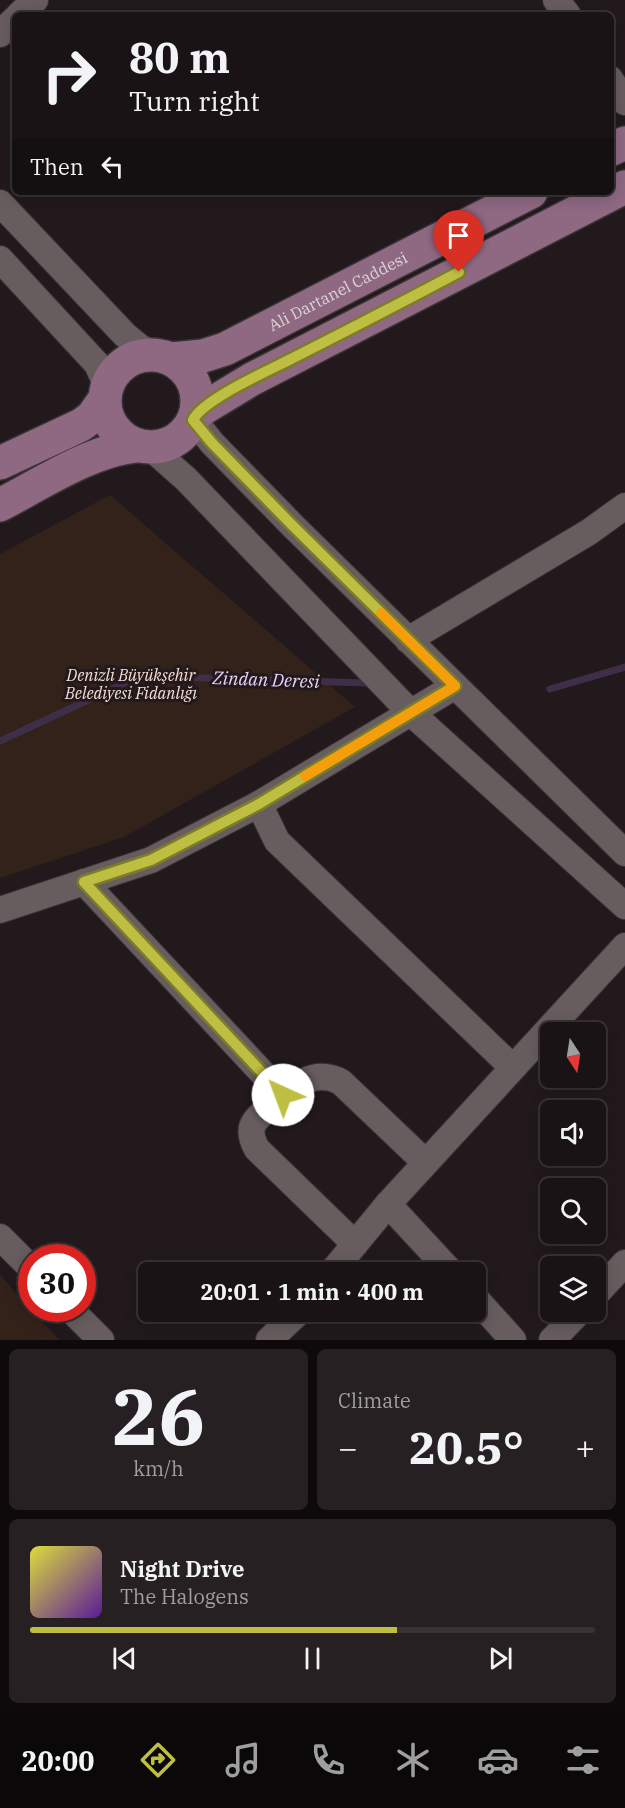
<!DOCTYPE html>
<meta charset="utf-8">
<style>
body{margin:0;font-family:"IBM Plex Serif",serif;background:#272022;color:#f1f3f6;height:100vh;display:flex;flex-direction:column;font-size:22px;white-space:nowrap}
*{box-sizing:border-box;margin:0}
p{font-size:20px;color:#9f9ea0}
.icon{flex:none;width:33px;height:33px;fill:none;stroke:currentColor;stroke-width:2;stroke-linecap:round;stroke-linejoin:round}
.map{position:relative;height:1340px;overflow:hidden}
.side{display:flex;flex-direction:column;gap:9px;padding:9px;background:#0e0a0c;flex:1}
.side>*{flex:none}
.guide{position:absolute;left:12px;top:12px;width:602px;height:183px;border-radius:9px;box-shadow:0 3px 15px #0003,0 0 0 2px #383234;background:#1a1315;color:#f1f3f6;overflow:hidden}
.needle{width:39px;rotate:168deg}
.tools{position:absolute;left:540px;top:1022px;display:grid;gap:12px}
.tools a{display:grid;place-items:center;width:66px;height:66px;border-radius:9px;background:#1a1315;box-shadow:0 3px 15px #0003,0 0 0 2px #383234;font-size:30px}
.speed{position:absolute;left:18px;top:1244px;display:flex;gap:12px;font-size:30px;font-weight:700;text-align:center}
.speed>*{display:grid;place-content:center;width:78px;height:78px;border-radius:50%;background:#1a1315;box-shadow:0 3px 15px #0003,0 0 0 2px #383234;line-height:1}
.speed .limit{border:9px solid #d22;background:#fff;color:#111}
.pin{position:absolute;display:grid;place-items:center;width:51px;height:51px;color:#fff;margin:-62px -26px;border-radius:50% 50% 50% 0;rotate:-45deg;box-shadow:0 0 6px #0007}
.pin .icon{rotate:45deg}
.me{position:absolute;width:66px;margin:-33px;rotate:317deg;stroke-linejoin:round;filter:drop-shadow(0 0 4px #0008)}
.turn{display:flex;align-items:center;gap:21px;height:126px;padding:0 18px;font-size:27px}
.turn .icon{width:78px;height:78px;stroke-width:2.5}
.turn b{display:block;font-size:42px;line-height:51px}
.then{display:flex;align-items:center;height:57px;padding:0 18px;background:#0003;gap:12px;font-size:22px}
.big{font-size:45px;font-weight:700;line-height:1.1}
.side .widget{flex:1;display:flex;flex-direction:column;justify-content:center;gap:9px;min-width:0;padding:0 21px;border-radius:9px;background:#272022}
.side .dial{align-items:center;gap:0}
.dial b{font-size:78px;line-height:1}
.song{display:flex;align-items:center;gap:18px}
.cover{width:72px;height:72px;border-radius:9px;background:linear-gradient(135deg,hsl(60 70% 55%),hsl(270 70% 35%))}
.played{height:6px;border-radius:3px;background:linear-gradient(90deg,#bebf42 65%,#383234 65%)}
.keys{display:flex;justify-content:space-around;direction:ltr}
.heat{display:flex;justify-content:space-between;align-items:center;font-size:33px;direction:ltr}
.side .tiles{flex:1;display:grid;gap:9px;grid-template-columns:1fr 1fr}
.widget:last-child{grid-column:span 2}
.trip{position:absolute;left:138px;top:1262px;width:348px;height:60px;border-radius:9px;background:#1a1315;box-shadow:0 3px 15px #0003,0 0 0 2px #383234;font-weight:700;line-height:60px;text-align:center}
.dock{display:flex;height:96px;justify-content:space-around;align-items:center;background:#0a0808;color:#9f9ea0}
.dock .icon{width:42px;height:42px}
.dock .active{color:#bebf42}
.dock b{font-size:27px;color:#f1f3f6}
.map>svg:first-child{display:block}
.green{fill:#33221a}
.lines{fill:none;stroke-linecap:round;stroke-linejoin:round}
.stream{stroke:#3f2e47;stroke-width:7}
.minor-casing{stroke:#393335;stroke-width:28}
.major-casing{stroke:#393335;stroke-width:36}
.minor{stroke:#675d5f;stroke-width:26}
.major{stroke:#8f6882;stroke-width:33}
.route-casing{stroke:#7c7c2b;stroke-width:15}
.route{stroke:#bebf42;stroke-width:10}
.slow{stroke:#f59e0b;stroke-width:10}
.labels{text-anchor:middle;stroke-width:6;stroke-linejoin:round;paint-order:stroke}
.street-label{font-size:16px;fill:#dad4d6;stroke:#22191c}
.park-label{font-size:16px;font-style:italic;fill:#f8ded4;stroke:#22191c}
.water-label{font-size:18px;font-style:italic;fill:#ebd0f9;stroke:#22191c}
</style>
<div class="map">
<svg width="625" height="1340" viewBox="0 0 625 1340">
<rect width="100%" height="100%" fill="#22191c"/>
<!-- green -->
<g class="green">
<path d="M110,495L355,707L124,837L0,878V554Z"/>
<path d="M0,1275L59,1340H0Z"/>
</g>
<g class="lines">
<!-- stream -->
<g class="stream">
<path d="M550,689L625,667"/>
<path d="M0,741L140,676L366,683"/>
</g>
<!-- minor casing -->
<g class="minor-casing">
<g id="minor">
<path d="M556,0L568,15"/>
<path d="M19,15L35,0"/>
<path d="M0,34L15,19"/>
<path d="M610,79L625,102"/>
<path d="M0,203L125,335L141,348L156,355"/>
<path d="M0,259L97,364L107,386"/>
<path d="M193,419L212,443L293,526L625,853"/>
<path d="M151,448L186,479L410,712L625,906"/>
<path d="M408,640L589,532L625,506"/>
<path d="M259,804L277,841L512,1067"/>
<path d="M84,882L283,1095"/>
<path d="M0,910L151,860L259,804L455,686"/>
<path d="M0,1237L32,1269"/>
<path d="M355,1244L257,1149C253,1142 250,1135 252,1127C255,1118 264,1112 271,1106C291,1088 313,1067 341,1082L425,1162"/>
<path d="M332,1272L388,1204"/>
<path d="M451,1272L388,1204L625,946"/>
<path d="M596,1294L625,1263"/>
<path d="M476,1299L513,1340"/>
<path d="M69,1308L101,1340"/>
<path d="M269,1340L300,1311"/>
<path d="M552,1340L580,1311"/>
</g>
</g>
<!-- major casing -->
<g class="major-casing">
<g id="major">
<path d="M610,150L625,143"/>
<circle cx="151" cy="401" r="46"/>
<path id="s1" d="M171,359L203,356L225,349L531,192"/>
<path d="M196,413L252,379L625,187"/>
<path d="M0,463L81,425L92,417L104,400"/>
<path d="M0,505C40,484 92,450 136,446"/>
</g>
</g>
<!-- minor -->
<use href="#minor" class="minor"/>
<!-- major -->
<use href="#major" class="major"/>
</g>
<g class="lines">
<!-- route casing -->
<g class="route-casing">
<path id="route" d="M283,1095L84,882L151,860L259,804L455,686L293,526L212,443L193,420C203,399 272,369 295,357C350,329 405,301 459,272"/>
</g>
<!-- route -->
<use href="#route" class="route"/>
<!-- slow -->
<path class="slow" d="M305,776L455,686L381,613"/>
</g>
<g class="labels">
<!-- street labels -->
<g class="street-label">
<text dy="6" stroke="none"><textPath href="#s1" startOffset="182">Ali Dartanel Caddesi</textPath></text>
</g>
<!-- park labels -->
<g class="park-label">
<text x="131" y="681">Denizli Büyükşehir<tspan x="131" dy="18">Belediyesi Fidanlığı</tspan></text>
</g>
<!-- water labels -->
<g class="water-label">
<text transform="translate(266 680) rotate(2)" y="6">Zindan Deresi</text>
</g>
</g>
</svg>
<div class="tools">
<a><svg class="needle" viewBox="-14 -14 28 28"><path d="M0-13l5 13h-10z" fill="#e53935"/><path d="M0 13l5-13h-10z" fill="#9f9ea0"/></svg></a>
<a><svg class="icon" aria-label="sound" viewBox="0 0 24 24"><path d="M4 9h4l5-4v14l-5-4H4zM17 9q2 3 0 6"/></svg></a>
<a><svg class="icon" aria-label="search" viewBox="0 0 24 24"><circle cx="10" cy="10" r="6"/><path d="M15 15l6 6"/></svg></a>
<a><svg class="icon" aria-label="layers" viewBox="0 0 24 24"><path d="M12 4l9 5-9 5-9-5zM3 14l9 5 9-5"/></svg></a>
</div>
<div class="speed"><div class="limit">30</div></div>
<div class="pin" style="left:459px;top:272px;background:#d93025"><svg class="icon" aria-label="arrive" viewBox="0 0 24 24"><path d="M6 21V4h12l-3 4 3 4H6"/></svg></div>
<svg class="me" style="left:283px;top:1095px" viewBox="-20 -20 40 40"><circle r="19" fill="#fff"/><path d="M0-13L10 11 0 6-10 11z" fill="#bebf42"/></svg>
<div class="trip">20:01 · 1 min · 400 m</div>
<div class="guide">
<div class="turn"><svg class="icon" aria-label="right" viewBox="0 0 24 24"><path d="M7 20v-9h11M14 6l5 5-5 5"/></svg><div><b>80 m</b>Turn right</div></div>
<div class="then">Then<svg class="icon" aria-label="left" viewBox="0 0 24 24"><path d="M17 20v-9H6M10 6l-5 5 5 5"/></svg></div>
</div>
</div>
<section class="side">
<div class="tiles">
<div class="widget dial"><b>26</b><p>km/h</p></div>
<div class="widget"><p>Climate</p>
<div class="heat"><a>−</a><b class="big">20.5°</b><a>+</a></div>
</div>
<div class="widget">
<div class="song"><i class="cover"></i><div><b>Night Drive</b><p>The Halogens</p></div></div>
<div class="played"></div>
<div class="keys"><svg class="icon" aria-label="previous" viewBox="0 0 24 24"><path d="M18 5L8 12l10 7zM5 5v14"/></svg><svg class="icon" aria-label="pause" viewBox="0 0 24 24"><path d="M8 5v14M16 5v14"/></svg><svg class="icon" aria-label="next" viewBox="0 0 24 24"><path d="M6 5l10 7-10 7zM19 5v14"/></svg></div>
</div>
</div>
</section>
<nav class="dock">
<b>20:00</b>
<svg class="icon active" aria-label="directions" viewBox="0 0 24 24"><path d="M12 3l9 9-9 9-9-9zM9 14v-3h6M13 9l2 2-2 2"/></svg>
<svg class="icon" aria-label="music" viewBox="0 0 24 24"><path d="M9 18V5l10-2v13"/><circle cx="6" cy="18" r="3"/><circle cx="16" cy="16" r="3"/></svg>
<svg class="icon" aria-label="phone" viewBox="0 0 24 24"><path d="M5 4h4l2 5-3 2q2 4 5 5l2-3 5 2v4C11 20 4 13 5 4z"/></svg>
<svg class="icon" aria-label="climate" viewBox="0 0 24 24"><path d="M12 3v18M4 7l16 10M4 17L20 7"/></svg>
<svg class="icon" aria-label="car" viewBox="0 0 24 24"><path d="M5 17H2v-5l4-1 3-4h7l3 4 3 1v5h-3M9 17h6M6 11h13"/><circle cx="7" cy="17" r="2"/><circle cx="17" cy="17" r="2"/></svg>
<svg class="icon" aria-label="filters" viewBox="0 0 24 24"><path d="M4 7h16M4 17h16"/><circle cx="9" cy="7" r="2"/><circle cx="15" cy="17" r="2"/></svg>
</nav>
